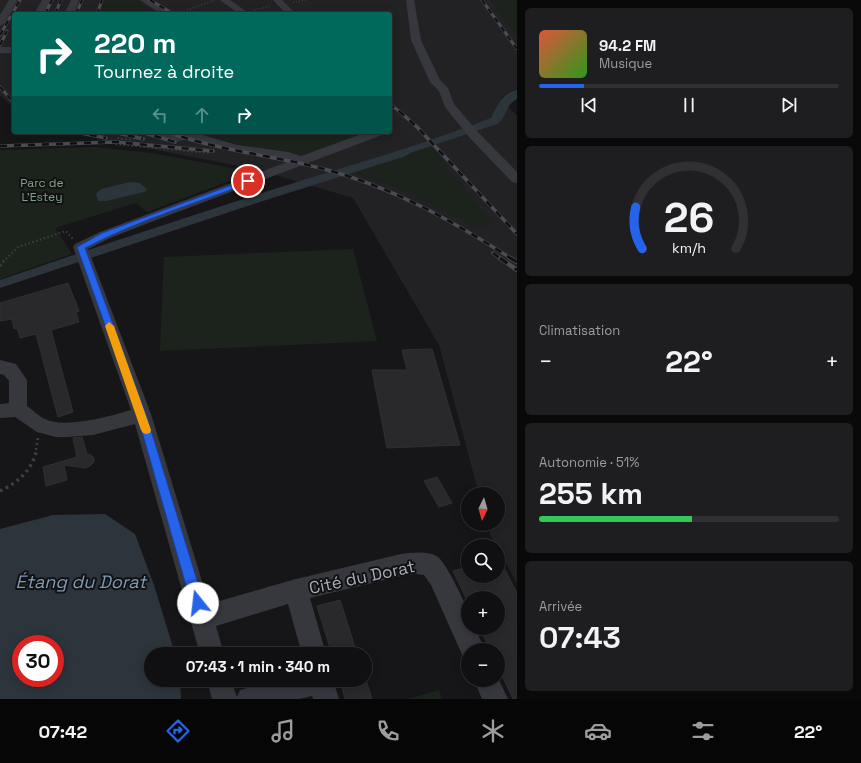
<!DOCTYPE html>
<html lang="fr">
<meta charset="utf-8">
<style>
body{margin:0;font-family:"Space Grotesk",sans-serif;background:#1e1e20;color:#f1f3f6;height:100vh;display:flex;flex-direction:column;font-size:15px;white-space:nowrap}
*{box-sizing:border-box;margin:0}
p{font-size:13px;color:#9c9d9f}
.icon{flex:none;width:22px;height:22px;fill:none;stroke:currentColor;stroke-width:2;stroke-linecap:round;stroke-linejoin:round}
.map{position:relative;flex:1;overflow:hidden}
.panel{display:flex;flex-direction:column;gap:8px;padding:8px;background:#09090a;width:344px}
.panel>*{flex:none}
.guide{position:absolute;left:12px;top:12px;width:380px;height:122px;border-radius:4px;box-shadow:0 2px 10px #0003,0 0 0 1px #303032;background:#00695c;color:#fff;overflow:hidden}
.needle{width:26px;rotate:185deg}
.tools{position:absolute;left:461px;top:487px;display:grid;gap:8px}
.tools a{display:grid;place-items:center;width:44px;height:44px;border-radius:50%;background:#101012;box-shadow:0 2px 10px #0003,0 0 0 1px #303032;font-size:20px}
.speed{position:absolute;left:12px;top:635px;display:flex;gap:8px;font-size:20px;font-weight:700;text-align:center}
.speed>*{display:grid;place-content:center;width:52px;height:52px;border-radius:50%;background:#101012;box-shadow:0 2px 10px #0003,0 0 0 1px #303032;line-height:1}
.speed .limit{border:6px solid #d22;background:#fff;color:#111}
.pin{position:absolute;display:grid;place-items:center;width:34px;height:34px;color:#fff;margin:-17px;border:2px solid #fff;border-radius:50%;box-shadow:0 1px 4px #0007}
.me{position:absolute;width:44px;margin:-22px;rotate:344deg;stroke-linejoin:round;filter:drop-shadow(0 0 3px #0008)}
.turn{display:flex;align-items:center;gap:14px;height:84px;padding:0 16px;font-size:18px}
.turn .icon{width:52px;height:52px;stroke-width:2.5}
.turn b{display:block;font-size:28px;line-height:34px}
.lanes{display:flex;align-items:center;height:38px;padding:0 16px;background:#0003;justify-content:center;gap:20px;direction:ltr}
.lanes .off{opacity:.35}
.big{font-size:30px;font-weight:700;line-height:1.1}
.panel .card{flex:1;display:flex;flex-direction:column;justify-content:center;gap:6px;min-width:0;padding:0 14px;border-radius:6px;background:#1e1e20}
.panel .dial{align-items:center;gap:0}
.dial svg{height:104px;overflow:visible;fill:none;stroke:#303032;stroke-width:7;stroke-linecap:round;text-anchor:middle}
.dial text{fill:#f1f3f6;stroke:none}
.song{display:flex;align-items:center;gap:12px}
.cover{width:48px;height:48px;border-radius:6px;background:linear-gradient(135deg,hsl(10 70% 55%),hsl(110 70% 35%))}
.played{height:4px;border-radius:2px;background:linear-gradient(90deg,#2563eb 15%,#303032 15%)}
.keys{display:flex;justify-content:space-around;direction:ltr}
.heat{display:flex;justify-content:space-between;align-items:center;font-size:22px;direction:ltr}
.charge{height:6px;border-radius:3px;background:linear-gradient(90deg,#34c759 51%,#303032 0)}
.trip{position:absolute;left:144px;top:647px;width:228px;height:40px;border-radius:20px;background:#101012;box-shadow:0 2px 10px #0003,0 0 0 1px #303032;font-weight:700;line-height:40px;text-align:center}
.menu{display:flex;height:64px;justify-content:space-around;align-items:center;background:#060607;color:#9c9d9f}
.menu .icon{width:28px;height:28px}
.menu .selected{color:#2563eb}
.menu b{font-size:18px;color:#f1f3f6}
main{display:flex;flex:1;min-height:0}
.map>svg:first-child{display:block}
.built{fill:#222225;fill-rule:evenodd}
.green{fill:#1c231d}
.water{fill:#2c353c;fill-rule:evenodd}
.building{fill:#29292c;stroke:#303034}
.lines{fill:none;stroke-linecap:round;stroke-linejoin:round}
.path-far3{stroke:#3d3f44;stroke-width:1.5;stroke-dasharray:1 2;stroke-linecap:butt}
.path-far2{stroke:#3d3f44;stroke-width:2;stroke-dasharray:1.5 2.5;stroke-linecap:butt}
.path-far1{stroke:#3d3f44;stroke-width:2.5;stroke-dasharray:2 3;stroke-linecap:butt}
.path{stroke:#3d3f44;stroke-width:3.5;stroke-dasharray:2.5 4;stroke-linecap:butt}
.minor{fill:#37383d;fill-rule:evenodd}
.rail-far2-casing{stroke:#4a4c52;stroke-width:3}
.rail-far1-casing{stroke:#4a4c52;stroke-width:3.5}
.rail-casing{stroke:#4a4c52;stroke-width:4.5}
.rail-far2{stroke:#111113;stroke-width:2;stroke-dasharray:5.5;stroke-linecap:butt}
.rail-far1{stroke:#111113;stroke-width:2.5;stroke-dasharray:7;stroke-linecap:butt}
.rail{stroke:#111113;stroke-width:3;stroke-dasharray:9;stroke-linecap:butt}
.route{fill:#2563eb;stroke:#184099}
.slow{fill:#f59e0b}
.labels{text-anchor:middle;stroke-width:4;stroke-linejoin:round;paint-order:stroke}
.far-park-label{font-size:12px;fill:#7fa381;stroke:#111113}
.near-street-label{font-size:17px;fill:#a8adb8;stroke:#111113}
.near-water-label{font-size:18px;font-style:italic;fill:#7f9bb3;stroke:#111113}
</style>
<main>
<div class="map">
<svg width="517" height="699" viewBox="0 0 517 699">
<rect width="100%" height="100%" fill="#161618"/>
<!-- built -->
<g class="built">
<path d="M0,0H106L101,14H14V108L0,95Z"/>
<path d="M136,0H491L517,36V90L510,91L501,98L517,116V583L498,549V546H496L490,535L487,524H498V494H479L439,345L353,198L258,170L65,132H190L296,158L367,132H390V14H157L141,5ZM406,156L400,189L354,172H355Z"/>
</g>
<!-- green -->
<g class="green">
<path d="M106,0H136L141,5L157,14H101Z"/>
<path d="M491,0H517V36Z"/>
<path d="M190,132H367L296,158Z"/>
<path d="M94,147L152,153L253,172L147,212L136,203L55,228L72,254L0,279V150Z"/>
<path d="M431,147L492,222L480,229L400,189L354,172Z"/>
<path d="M353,249L377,341L160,351L164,257Z"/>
<path d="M439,690L442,699H407Z"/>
</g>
<!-- water -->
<g class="water">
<path d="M517,90V99C504,106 507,118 497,124L410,153L406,156L266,200L0,288V280C93,248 187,217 281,187C351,165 422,145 491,118C498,105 501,93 517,90Z"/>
<path d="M130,182L140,183L147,190L144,192L106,201H98L96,194L101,189Z"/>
<path d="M105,514L135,534L154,585L175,654H151V680H180L181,699H0V529L53,515ZM21,644H55V678H21Z"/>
</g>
<!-- building -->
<g class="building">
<path d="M68,283L79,311L76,312L79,322L51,330L73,412L58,417L36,334L20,338L17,328L14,329L12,319L0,321V303Z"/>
<path d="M432,349L460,445L387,448L372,370H407L402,350Z"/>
<path d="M82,437L87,454L91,455L94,458V462L90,466L85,468L64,465L67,480L46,486L43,467L77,457L73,438Z"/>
<path d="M437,477L452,503L439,507L424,481Z"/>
<path d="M498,556L517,593V699H513L498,667V650H490L480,628H498V598H468V602L453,571L468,567V576H498Z"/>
<path d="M340,600L353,641L357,654H332L317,606Z"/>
<path d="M340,680H366L372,699H345Z"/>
</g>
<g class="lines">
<!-- path-far3 -->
<g class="path-far3">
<path d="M293,2L307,0"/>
<path d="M187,10L215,0"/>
<path d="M254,10L271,6"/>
</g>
<!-- path-far2 -->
<g class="path-far2">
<path d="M145,138L137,136L132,140L118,138L115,144L211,153"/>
<path d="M6,259L18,247L66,231L73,239"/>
</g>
<!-- path-far1 -->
<g class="path-far1">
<path d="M0,266L6,258"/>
<path d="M36,450L38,438"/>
</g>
<!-- path -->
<path class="path" d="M0,491C19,482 32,470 37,449"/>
<!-- minor -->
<g class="minor">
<path d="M9,0H17L5,23L0,26V15Z"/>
<path d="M42,0H50L44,14H34Z"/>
<path d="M71,0H79L74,14H64Z"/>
<path d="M140,0H150L172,14H161Z"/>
<path d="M220,0H230L250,14H239Z"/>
<path d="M273,0H282L296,14H286Z"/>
<path d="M406,0H414L421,40L440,80L448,88L454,104L477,131L517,172V183L512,182L469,137L445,107L439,91L430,82L411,40Z"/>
<rect x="0" y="47" width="14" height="6"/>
<path d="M148,132H167L174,134L182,132H192L237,145L288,152L301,156L367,132H384L382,135L151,222L110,238L88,249L151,414L209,604L296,579L401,554C412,553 428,550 438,557C446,563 465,602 468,612C469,617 468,623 468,628H475L485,650H468V660L464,659L431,585L424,575L416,574L401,576L310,598L326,654H302L288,604L216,626L224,654H200L135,424L93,435L68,437H56L37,432L15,417L0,418V404L9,403V381L4,375L0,374V360L16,364L27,380V406C33,410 38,416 45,419C65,429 111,416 131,410L73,247L75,244L100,232L290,161L236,152L189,139L174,142L150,135Z"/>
<path d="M498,678L508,699H482L474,680H498Z"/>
<path d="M207,680H231L237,697L240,690L275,680H333L339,699H313L312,696L299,699H212Z"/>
</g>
<!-- rail-far2 casing -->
<g class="rail-far2-casing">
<g id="rail-far2">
<path d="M150,0L174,14"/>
<path d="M482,0L517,49"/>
<path d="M45,14L52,0"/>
<path d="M55,14L61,0"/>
<path d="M76,14L82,0"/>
<path d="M97,14L102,0"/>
<path d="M0,35L20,0"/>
<path d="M0,45L7,31"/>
<path d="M0,87L14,103"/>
<path d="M390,104L400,112"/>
</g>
</g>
<!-- rail-far1 casing -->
<g class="rail-far1-casing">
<g id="rail-far1">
<path d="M399,111L417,127L517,234"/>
<path d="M76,132L106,138"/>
<path d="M114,132L143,139"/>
<path d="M141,132L175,142"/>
<path d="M168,132C219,151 272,155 324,169C392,187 453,221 512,259"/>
<path d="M0,146L115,142L213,151"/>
<path d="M493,253L501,259"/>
</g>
</g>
<!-- rail casing -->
<g class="rail-casing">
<g id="rail">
<path d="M500,258L517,270"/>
<path d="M510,258L517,262"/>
</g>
</g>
<!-- rail-far2 -->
<use href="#rail-far2" class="rail-far2"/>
<!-- rail-far1 -->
<use href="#rail-far1" class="rail-far1"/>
<!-- rail -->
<use href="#rail" class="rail"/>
</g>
<!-- route -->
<path class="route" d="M248,179L250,180V183C195,203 137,221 85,248L146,414L204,603L202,608L198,610L193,608L191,603L137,414L77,247L102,233Z"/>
<!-- slow -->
<path class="slow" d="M109,322L114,326L151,430L150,433L146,434L143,433L141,430L105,326Z"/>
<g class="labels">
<!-- far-park labels -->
<g class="far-park-label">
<text x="42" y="187">Parc de<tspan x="42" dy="14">L'Estey</tspan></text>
</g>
<!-- near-street labels -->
<g class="near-street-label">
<text transform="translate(362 577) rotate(-12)" y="6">Cité du Dorat</text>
</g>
<!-- near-water labels -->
<g class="near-water-label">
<text x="81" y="588">Étang du Dorat</text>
</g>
</g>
</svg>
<div class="tools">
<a><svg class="needle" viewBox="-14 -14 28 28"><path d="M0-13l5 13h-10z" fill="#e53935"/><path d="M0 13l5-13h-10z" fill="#9c9d9f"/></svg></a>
<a><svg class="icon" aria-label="search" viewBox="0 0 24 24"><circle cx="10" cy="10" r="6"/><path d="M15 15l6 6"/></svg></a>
<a>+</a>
<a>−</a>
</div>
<div class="speed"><div class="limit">30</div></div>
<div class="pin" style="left:248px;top:181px;background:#d93025"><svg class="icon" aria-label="arrive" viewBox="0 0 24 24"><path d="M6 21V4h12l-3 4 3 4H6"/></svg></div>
<svg class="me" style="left:198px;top:603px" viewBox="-20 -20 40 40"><circle r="19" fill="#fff"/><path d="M0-13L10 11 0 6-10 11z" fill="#2563eb"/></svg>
<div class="trip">07:43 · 1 min · 340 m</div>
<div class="guide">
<div class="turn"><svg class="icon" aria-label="right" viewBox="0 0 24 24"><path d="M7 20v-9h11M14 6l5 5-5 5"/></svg><div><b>220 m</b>Tournez à droite</div></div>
<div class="lanes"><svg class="icon off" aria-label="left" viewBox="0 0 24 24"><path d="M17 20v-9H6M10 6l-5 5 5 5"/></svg><svg class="icon off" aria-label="ahead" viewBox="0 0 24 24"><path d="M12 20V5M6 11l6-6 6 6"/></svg><svg class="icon" aria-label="right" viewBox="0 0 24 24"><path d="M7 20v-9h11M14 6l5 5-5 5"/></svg></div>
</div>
</div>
<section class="panel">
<div class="card">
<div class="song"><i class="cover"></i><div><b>94.2 FM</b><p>Musique</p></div></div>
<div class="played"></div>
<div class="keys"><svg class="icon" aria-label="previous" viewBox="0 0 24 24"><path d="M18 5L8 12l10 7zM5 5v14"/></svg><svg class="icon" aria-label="pause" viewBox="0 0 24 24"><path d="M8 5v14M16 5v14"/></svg><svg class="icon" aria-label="next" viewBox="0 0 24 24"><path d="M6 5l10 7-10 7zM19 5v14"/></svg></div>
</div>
<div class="card dial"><svg viewBox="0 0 100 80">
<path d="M14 69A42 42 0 1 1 86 69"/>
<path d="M14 69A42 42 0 0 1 9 37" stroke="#2563eb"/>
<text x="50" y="56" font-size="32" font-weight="700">26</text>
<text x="50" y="72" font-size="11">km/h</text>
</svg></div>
<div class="card"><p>Climatisation</p>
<div class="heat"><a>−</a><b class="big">22°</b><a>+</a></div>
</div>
<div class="card"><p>Autonomie · 51%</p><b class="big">255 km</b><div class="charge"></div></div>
<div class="card"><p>Arrivée</p><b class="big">07:43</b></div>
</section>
</main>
<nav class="menu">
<b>07:42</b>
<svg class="icon selected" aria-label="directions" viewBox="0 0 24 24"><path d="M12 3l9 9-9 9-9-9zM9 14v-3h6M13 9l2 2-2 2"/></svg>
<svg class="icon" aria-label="music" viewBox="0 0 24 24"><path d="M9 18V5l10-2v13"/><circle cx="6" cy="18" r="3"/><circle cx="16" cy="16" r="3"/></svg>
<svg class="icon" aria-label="phone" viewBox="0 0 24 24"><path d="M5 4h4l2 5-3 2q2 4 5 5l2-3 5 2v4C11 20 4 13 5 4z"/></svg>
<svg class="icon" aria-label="climate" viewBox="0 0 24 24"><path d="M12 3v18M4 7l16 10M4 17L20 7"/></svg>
<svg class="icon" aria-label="car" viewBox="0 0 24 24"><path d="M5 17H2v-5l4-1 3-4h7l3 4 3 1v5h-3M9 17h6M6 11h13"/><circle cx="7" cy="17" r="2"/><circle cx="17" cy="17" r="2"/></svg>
<svg class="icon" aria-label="filters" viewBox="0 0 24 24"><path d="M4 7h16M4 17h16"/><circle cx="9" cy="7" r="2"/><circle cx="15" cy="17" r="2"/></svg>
<b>22°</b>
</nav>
